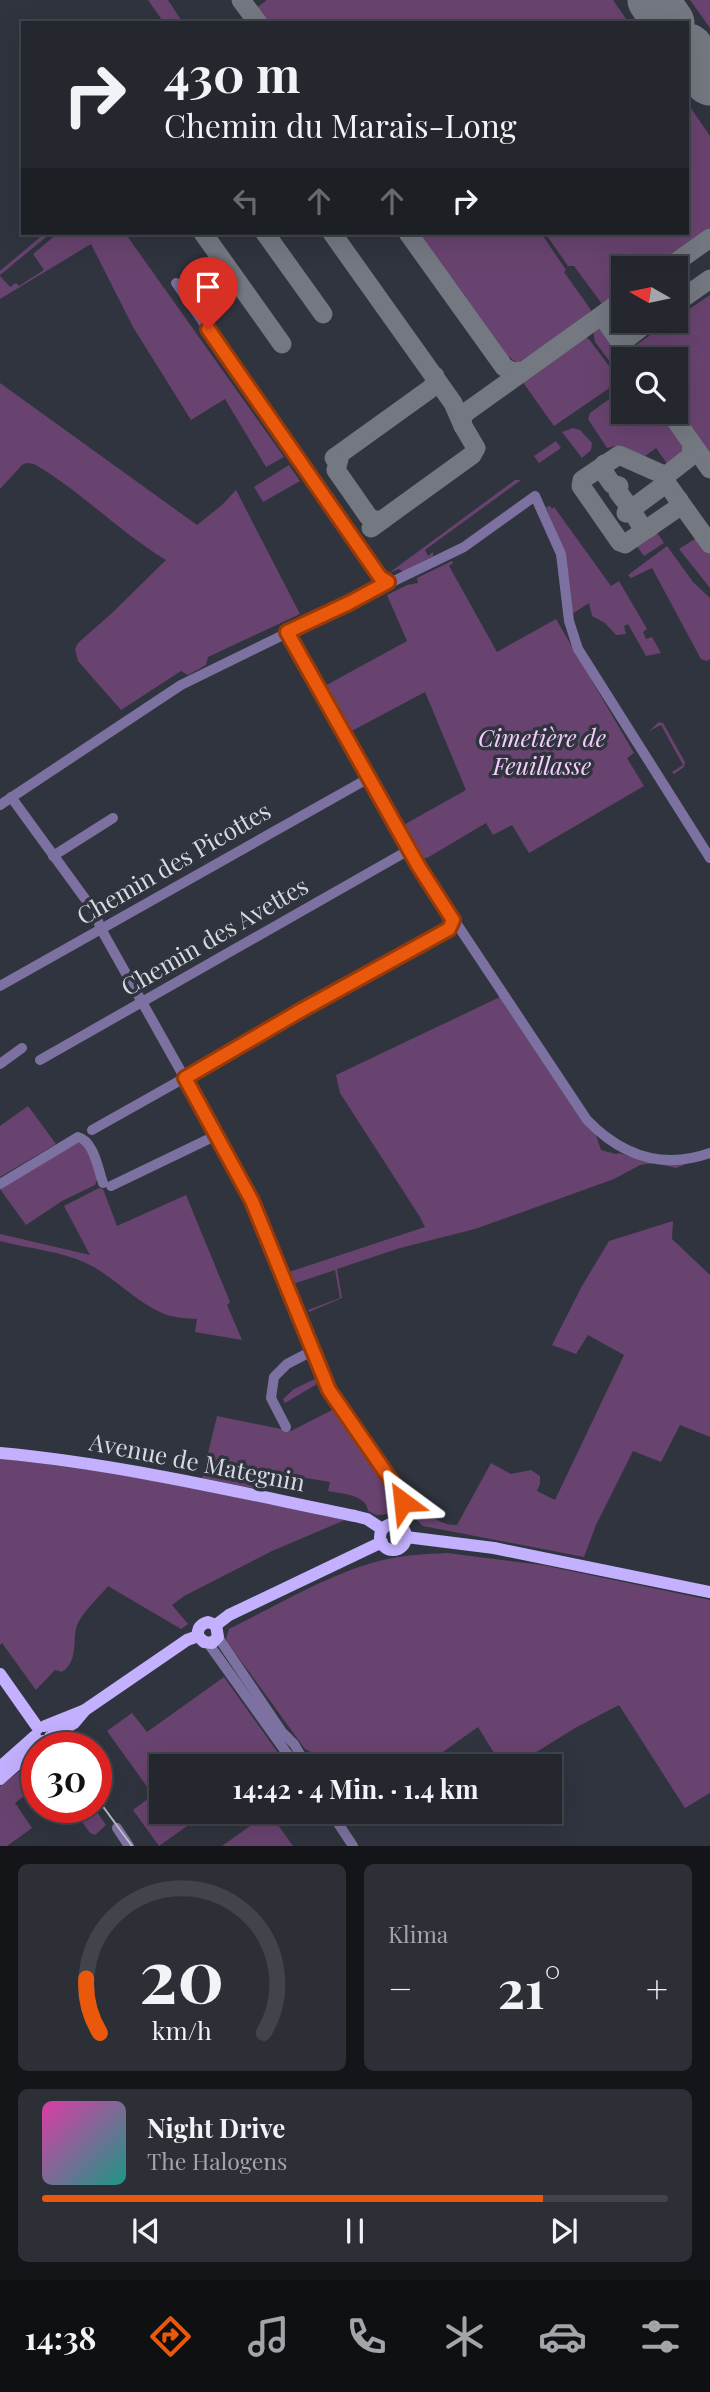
<!DOCTYPE html>
<html lang="de">
<meta charset="utf-8">
<style>
body{margin:0;font-family:"Playfair Display",serif;background:#2c2f36;color:#f1f3f6;height:100vh;display:flex;flex-direction:column;font-size:26px;white-space:nowrap}
*{box-sizing:border-box;margin:0}
p{font-size:23px;color:#a3a5aa}
.icon{flex:none;width:38px;height:38px;fill:none;stroke:currentColor;stroke-width:2;stroke-linecap:round;stroke-linejoin:round}
.map{position:relative;height:1846px;overflow:hidden}
.side{display:flex;flex-direction:column;gap:18px;padding:18px;background:#141519;flex:1}
.side>*{flex:none}
.top-card{position:absolute;left:21px;top:21px;width:668px;height:214px;border-radius:0px;box-shadow:0 7px 28px #0002,0 0 0 2px #41444a;background:#24272e;color:#f1f3f6;overflow:hidden}
.needle{width:46px;rotate:279deg}
.fabs{position:absolute;left:611px;top:256px;display:grid;gap:14px}
.fabs a{display:grid;place-items:center;width:77px;height:77px;border-radius:0px;background:#24272e;box-shadow:0 7px 28px #0002,0 0 0 2px #41444a;font-size:35px}
.speed{position:absolute;left:21px;top:1732px;display:flex;gap:14px;font-size:35px;font-weight:700;text-align:center}
.speed>*{display:grid;place-content:center;width:91px;height:91px;border-radius:50%;background:#24272e;box-shadow:0 7px 28px #0002,0 0 0 2px #41444a;line-height:1}
.speed .limit{border:10px solid #d22;background:#fff;color:#111}
.pin{position:absolute;display:grid;place-items:center;width:60px;height:60px;color:#fff;margin:-72px -30px;border-radius:50% 50% 50% 0;rotate:-45deg;box-shadow:0 0 7px #0007}
.pin .icon{rotate:45deg}
.me{position:absolute;width:77px;margin:-38px;rotate:330deg;stroke-linejoin:round;filter:drop-shadow(0 0 5px #0008)}
.turn{display:flex;align-items:center;gap:24px;height:147px;padding:0 28px;font-size:32px}
.turn .icon{width:91px;height:91px;stroke-width:2.5}
.turn b{display:block;font-size:49px;line-height:60px}
.lanes{display:flex;align-items:center;height:66px;padding:0 28px;background:#0003;justify-content:center;gap:35px;direction:ltr}
.lanes .off{opacity:.35}
.big{font-size:52px;font-weight:700;line-height:1.1}
.side .tile{flex:1;display:flex;flex-direction:column;justify-content:center;gap:10px;min-width:0;padding:0 24px;border-radius:10px;background:#2c2f36}
.side .dial{align-items:center;gap:0}
.dial svg{height:182px;overflow:visible;fill:none;stroke:#41444a;stroke-width:7;stroke-linecap:round;text-anchor:middle}
.dial text{fill:#f1f3f6;stroke:none}
.song{display:flex;align-items:center;gap:21px}
.cover{width:84px;height:84px;border-radius:10px;background:linear-gradient(135deg,hsl(320 70% 55%),hsl(170 70% 35%))}
.played{height:7px;border-radius:4px;background:linear-gradient(90deg,#ea580c 80%,#41444a 80%)}
.keys{display:flex;justify-content:space-around;direction:ltr}
.heat{display:flex;justify-content:space-between;align-items:center;font-size:38px;direction:ltr}
.side .tiles{flex:1;display:grid;gap:18px;grid-template-columns:1fr 1fr}
.tile:last-child{grid-column:span 2}
.trip{position:absolute;left:149px;top:1754px;width:413px;height:70px;border-radius:0px;background:#24272e;box-shadow:0 7px 28px #0002,0 0 0 2px #41444a;font-weight:700;line-height:70px;text-align:center}
.dock{display:flex;height:112px;justify-content:space-around;align-items:center;background:#0e1012;color:#a3a5aa}
.dock .icon{width:49px;height:49px}
.dock .current{color:#ea580c}
.dock b{font-size:32px;color:#f1f3f6}
.map>svg:first-child{display:block}
.green{fill:#68436f}
.lines{fill:none;stroke-linecap:round;stroke-linejoin:round}
.taxiway{stroke:#747880;stroke-width:19}
.runway{stroke:#747880;stroke-width:51}
.minor{stroke:#7c71a0;stroke-width:10}
.major{stroke:#c3b0fe;stroke-width:12}
.tram{stroke:#b8bbc2;stroke-width:2}
.route-casing{stroke:#983908;stroke-width:18}
.route{stroke:#ea580c;stroke-width:12}
.labels{text-anchor:middle;stroke-width:7;stroke-linejoin:round;paint-order:stroke}
.park-label{font-size:24px;font-style:italic;fill:#f6cdfe;stroke:#30343e}
.street-label{font-size:24px;fill:#d8dae1;stroke:#30343e}
</style>
<div class="map">
<svg width="710" height="1846" viewBox="0 0 710 1846">
<rect width="100%" height="100%" fill="#30343e"/>
<!-- green -->
<g class="green">
<path d="M148,0H168L183,23H164Z"/>
<path d="M267,0H613L629,23H267L256,8Z"/>
<path d="M690,0H710V28Z"/>
<path d="M688,104L710,136V228L654,268H623V290L602,304L574,266H568L545,233H688Z"/>
<path d="M45,233H51L0,275V271Z"/>
<path d="M58,233H125L284,457L266,467L225,399L191,420L133,327L91,244L0,299V276L10,287L16,283L19,286L44,270L33,254Z"/>
<path d="M416,233H541L566,270L564,272L591,310V313L528,359L526,358L517,363L509,357L506,358Z"/>
<path d="M710,295V462L674,411L676,359H637L632,349L636,345L672,320H676V318Z"/>
<path d="M600,327L627,359H623V376H621L595,342L593,331Z"/>
<path d="M583,337L589,339L615,374C616,381 613,385 608,389L554,426L522,381Z"/>
<path d="M0,383L197,525L222,505L236,490L300,614L208,657L206,665L188,675L181,671L121,710L78,661L75,649L78,643L112,613L166,560C119,532 81,491 34,464L26,463L22,465L0,489Z"/>
<path d="M623,389V411H665L689,444C690,455 679,465 668,465L656,448L641,459L615,446L607,448L588,419L590,413Z"/>
<path d="M573,428L580,430L592,443L591,450L582,458L562,432Z"/>
<path d="M556,441L561,448L539,463L534,456Z"/>
<path d="M289,465L300,481L263,502L254,487Z"/>
<path d="M515,480H521L425,550L428,556L433,552V556L403,572L399,569L389,573Z"/>
<path d="M550,506L552,509L554,507L611,586L619,581L647,629L643,632L646,639L652,637L661,653L646,656L628,624L624,626L626,634L616,635L605,623L592,616L589,603L572,614L565,554L546,507Z"/>
<path d="M656,531L664,543L644,556L636,545Z"/>
<path d="M698,537L705,546L708,544L710,546V588L679,549Z"/>
<path d="M667,546L693,582L710,598V659L707,661L701,659L652,568L631,578L628,575Z"/>
<path d="M452,561L453,563L449,566L497,652L556,619L634,753L627,758L644,786L529,853L512,825L493,835L486,823L427,858H417L400,827L466,790L425,692L348,733L323,687L407,641L387,595L407,585L418,583L417,578Z"/>
<path d="M659,722L663,723L685,762L684,767L674,774L672,772L683,765L661,725L649,731Z"/>
<path d="M500,997L583,1123L596,1135L601,1150L616,1154L620,1153L627,1156L689,1163L676,1168L654,1163L640,1165L614,1179L475,1229L400,1248L337,1269L342,1298L309,1312L308,1310L340,1298L335,1270L293,1284L289,1272L425,1227L420,1217L340,1093L336,1075Z"/>
<path d="M28,1106L56,1144L0,1177V1126Z"/>
<path d="M76,1142L86,1144L98,1177L95,1185L62,1201L26,1225L0,1189L16,1177Z"/>
<path d="M99,1188L103,1189L117,1226L186,1195L230,1302L227,1305L242,1340L195,1332L197,1319C185,1318 171,1318 160,1312C134,1300 114,1277 88,1264C61,1251 30,1249 0,1241V1234L90,1255L64,1206Z"/>
<path d="M673,1221L672,1239L710,1275V1437L680,1425L661,1462L633,1451L596,1525L584,1557L423,1526L410,1514L409,1497L403,1483C416,1500 432,1526 457,1525L491,1463L511,1474L531,1470L540,1476V1484L537,1491L555,1500L624,1355L588,1335L576,1354L552,1345L582,1286L609,1241Z"/>
<path d="M315,1379L317,1384L285,1403L283,1399L294,1389Z"/>
<path d="M334,1409L395,1496L396,1503L392,1514L376,1515L368,1511C366,1494 342,1494 328,1491L330,1482L306,1478L304,1486L271,1480L264,1483L262,1490L202,1478L217,1416L291,1431Z"/>
<path d="M0,1458L142,1477L345,1520L272,1551L184,1596L172,1605L188,1624L181,1629L108,1586C99,1597 86,1609 79,1621C70,1636 81,1659 62,1672L55,1670L36,1690L2,1643L0,1645Z"/>
<path d="M447,1553L542,1565L710,1600V1793L685,1808L619,1705L575,1728L514,1766H502L478,1727L423,1766H336L332,1761L330,1763L305,1749L228,1643L226,1638L229,1629C276,1606 332,1572 383,1560C404,1555 426,1554 447,1553Z"/>
<path d="M224,1677L281,1757L269,1766H161V1811H208L159,1846L133,1810L153,1795L107,1731L132,1713L147,1732Z"/>
<path d="M37,1758V1786L15,1803L32,1828L7,1846H0V1786Z"/>
<path d="M72,1808H94L106,1825L95,1835L90,1833Z"/>
<path d="M251,1811H268L293,1846H222L257,1821Z"/>
</g>
<g class="lines">
<!-- taxiway -->
<g class="taxiway">
<path d="M241,0L258,23"/>
<path d="M653,0L668,23"/>
<path d="M688,49L710,78"/>
<path d="M203,233L282,344"/>
<path d="M265,233L323,314"/>
<path d="M332,233L453,403L463,426L476,448L472,455L371,528"/>
<path d="M408,233L504,367L513,372L522,371"/>
<path d="M668,268L710,238"/>
<path d="M676,303L710,279"/>
<path d="M606,312L605,320L632,359"/>
<path d="M624,348L625,340L651,320"/>
<path d="M669,411L710,469"/>
<path d="M463,426L462,419L465,413L623,300"/>
<path d="M692,444L691,456L668,474L665,481L710,544"/>
<path d="M334,458L430,389L435,383V376"/>
<path d="M339,459L336,470L368,516L373,520H382"/>
<path d="M604,464L603,471L612,484L619,486L618,492L628,505L635,506L633,513L642,527L649,528"/>
<path d="M668,474L664,475L619,455L582,480L581,486L620,542L625,544L676,509L679,505V500"/>
<path d="M626,513L664,485L665,481"/>
</g>
<!-- runway -->
<g class="runway">
<path d="M653,0L669,23"/>
<path d="M688,49L710,80"/>
</g>
<!-- minor -->
<g class="minor">
<path d="M176,283L380,577L388,582"/>
<path d="M287,632L419,867L587,1120C622,1156 662,1170 710,1153"/>
<path d="M11,797L94,911L101,929L238,1173L262,1225L329,1390L400,1494L403,1506L397,1524"/>
<path d="M0,805L181,685L383,586L388,582L394,581L464,547L535,496L561,554L569,621L578,649L710,858"/>
<path d="M53,856L113,818"/>
<path d="M0,986L369,778"/>
<path d="M40,1060L409,850"/>
<path d="M0,1064L22,1048"/>
<path d="M92,1130L449,929L453,920"/>
<path d="M0,1184L78,1137C94,1141 98,1169 103,1183"/>
<path d="M111,1186L217,1135"/>
<path d="M286,1427L271,1398L274,1377L287,1364L312,1351"/>
<path d="M218,1637L282,1732L294,1744L307,1766"/>
<path d="M208,1643L296,1766"/>
<path d="M330,1811L353,1846"/>
<path d="M117,1828L129,1846"/>
</g>
<!-- major -->
<g class="major">
<path d="M0,1453C120,1464 237,1492 355,1516L367,1519L382,1529"/>
<circle cx="393" cy="1537" r="13"/>
<path d="M406,1537L494,1548L710,1592"/>
<path d="M216,1625L229,1615L382,1542"/>
<path d="M198,1636L204,1642L212,1643L218,1637L216,1625"/>
<path d="M198,1636C197,1628 201,1624 208,1622L216,1625"/>
<path d="M0,1674L38,1728"/>
<path d="M45,1726L85,1710"/>
<path d="M50,1737L74,1723L85,1710L187,1640L198,1636"/>
<path d="M0,1767L35,1736"/>
<path d="M0,1779L43,1741"/>
</g>
<!-- tram -->
<g class="tram">
<path d="M58,1743L62,1748"/>
<path d="M96,1797L132,1846"/>
</g>
</g>
<g class="lines">
<!-- route casing -->
<g class="route-casing">
<path id="route" d="M208,329L380,577L388,582L349,603L287,632L419,867L453,920L449,929L300,1011L185,1078L252,1201L329,1390L397,1489L403,1502"/>
</g>
<!-- route -->
<use href="#route" class="route"/>
</g>
<g class="labels">
<!-- park labels -->
<g class="park-label">
<text x="542" y="747">Cimetière de<tspan x="542" dy="28">Feuillasse</tspan></text>
</g>
<!-- street labels -->
<g class="street-label">
<text transform="translate(174 864) rotate(-30)" y="8">Chemin des Picottes</text>
<text transform="translate(215 937) rotate(-30)" y="8">Chemin des Avettes</text>
<text transform="translate(197 1463) rotate(11)" y="8">Avenue de Mategnin</text>
</g>
</g>
</svg>
<div class="fabs">
<a><svg class="needle" viewBox="-14 -14 28 28"><path d="M0-13l5 13h-10z" fill="#e53935"/><path d="M0 13l5-13h-10z" fill="#a3a5aa"/></svg></a>
<a><svg class="icon" aria-label="search" viewBox="0 0 24 24"><circle cx="10" cy="10" r="6"/><path d="M15 15l6 6"/></svg></a>
</div>
<div class="speed"><div class="limit">30</div></div>
<div class="pin" style="left:208px;top:329px;background:#d93025"><svg class="icon" aria-label="arrive" viewBox="0 0 24 24"><path d="M6 21V4h12l-3 4 3 4H6"/></svg></div>
<svg class="me" style="left:403px;top:1502px" viewBox="-20 -20 40 40"><path d="M0-17L14 15 0 8-14 15z" fill="#ea580c" stroke="#fff" stroke-width="4"/></svg>
<div class="trip">14:42 · 4 Min. · 1.4 km</div>
<div class="top-card">
<div class="turn"><svg class="icon" aria-label="right" viewBox="0 0 24 24"><path d="M7 20v-9h11M14 6l5 5-5 5"/></svg><div><b>430 m</b>Chemin du Marais-Long</div></div>
<div class="lanes"><svg class="icon off" aria-label="left" viewBox="0 0 24 24"><path d="M17 20v-9H6M10 6l-5 5 5 5"/></svg><svg class="icon off" aria-label="ahead" viewBox="0 0 24 24"><path d="M12 20V5M6 11l6-6 6 6"/></svg><svg class="icon off" aria-label="ahead" viewBox="0 0 24 24"><path d="M12 20V5M6 11l6-6 6 6"/></svg><svg class="icon" aria-label="right" viewBox="0 0 24 24"><path d="M7 20v-9h11M14 6l5 5-5 5"/></svg></div>
</div>
</div>
<section class="side">
<div class="tiles">
<div class="tile dial"><svg viewBox="0 0 100 80">
<path d="M14 69A42 42 0 1 1 86 69"/>
<path d="M14 69A42 42 0 0 1 8 45" stroke="#ea580c"/>
<text x="50" y="56" font-size="32" font-weight="700">20</text>
<text x="50" y="72" font-size="11">km/h</text>
</svg></div>
<div class="tile"><p>Klima</p>
<div class="heat"><a>−</a><b class="big">21°</b><a>+</a></div>
</div>
<div class="tile">
<div class="song"><i class="cover"></i><div><b>Night Drive</b><p>The Halogens</p></div></div>
<div class="played"></div>
<div class="keys"><svg class="icon" aria-label="previous" viewBox="0 0 24 24"><path d="M18 5L8 12l10 7zM5 5v14"/></svg><svg class="icon" aria-label="pause" viewBox="0 0 24 24"><path d="M8 5v14M16 5v14"/></svg><svg class="icon" aria-label="next" viewBox="0 0 24 24"><path d="M6 5l10 7-10 7zM19 5v14"/></svg></div>
</div>
</div>
</section>
<nav class="dock">
<b>14:38</b>
<svg class="icon current" aria-label="directions" viewBox="0 0 24 24"><path d="M12 3l9 9-9 9-9-9zM9 14v-3h6M13 9l2 2-2 2"/></svg>
<svg class="icon" aria-label="music" viewBox="0 0 24 24"><path d="M9 18V5l10-2v13"/><circle cx="6" cy="18" r="3"/><circle cx="16" cy="16" r="3"/></svg>
<svg class="icon" aria-label="phone" viewBox="0 0 24 24"><path d="M5 4h4l2 5-3 2q2 4 5 5l2-3 5 2v4C11 20 4 13 5 4z"/></svg>
<svg class="icon" aria-label="climate" viewBox="0 0 24 24"><path d="M12 3v18M4 7l16 10M4 17L20 7"/></svg>
<svg class="icon" aria-label="car" viewBox="0 0 24 24"><path d="M5 17H2v-5l4-1 3-4h7l3 4 3 1v5h-3M9 17h6M6 11h13"/><circle cx="7" cy="17" r="2"/><circle cx="17" cy="17" r="2"/></svg>
<svg class="icon" aria-label="filters" viewBox="0 0 24 24"><path d="M4 7h16M4 17h16"/><circle cx="9" cy="7" r="2"/><circle cx="15" cy="17" r="2"/></svg>
</nav>
